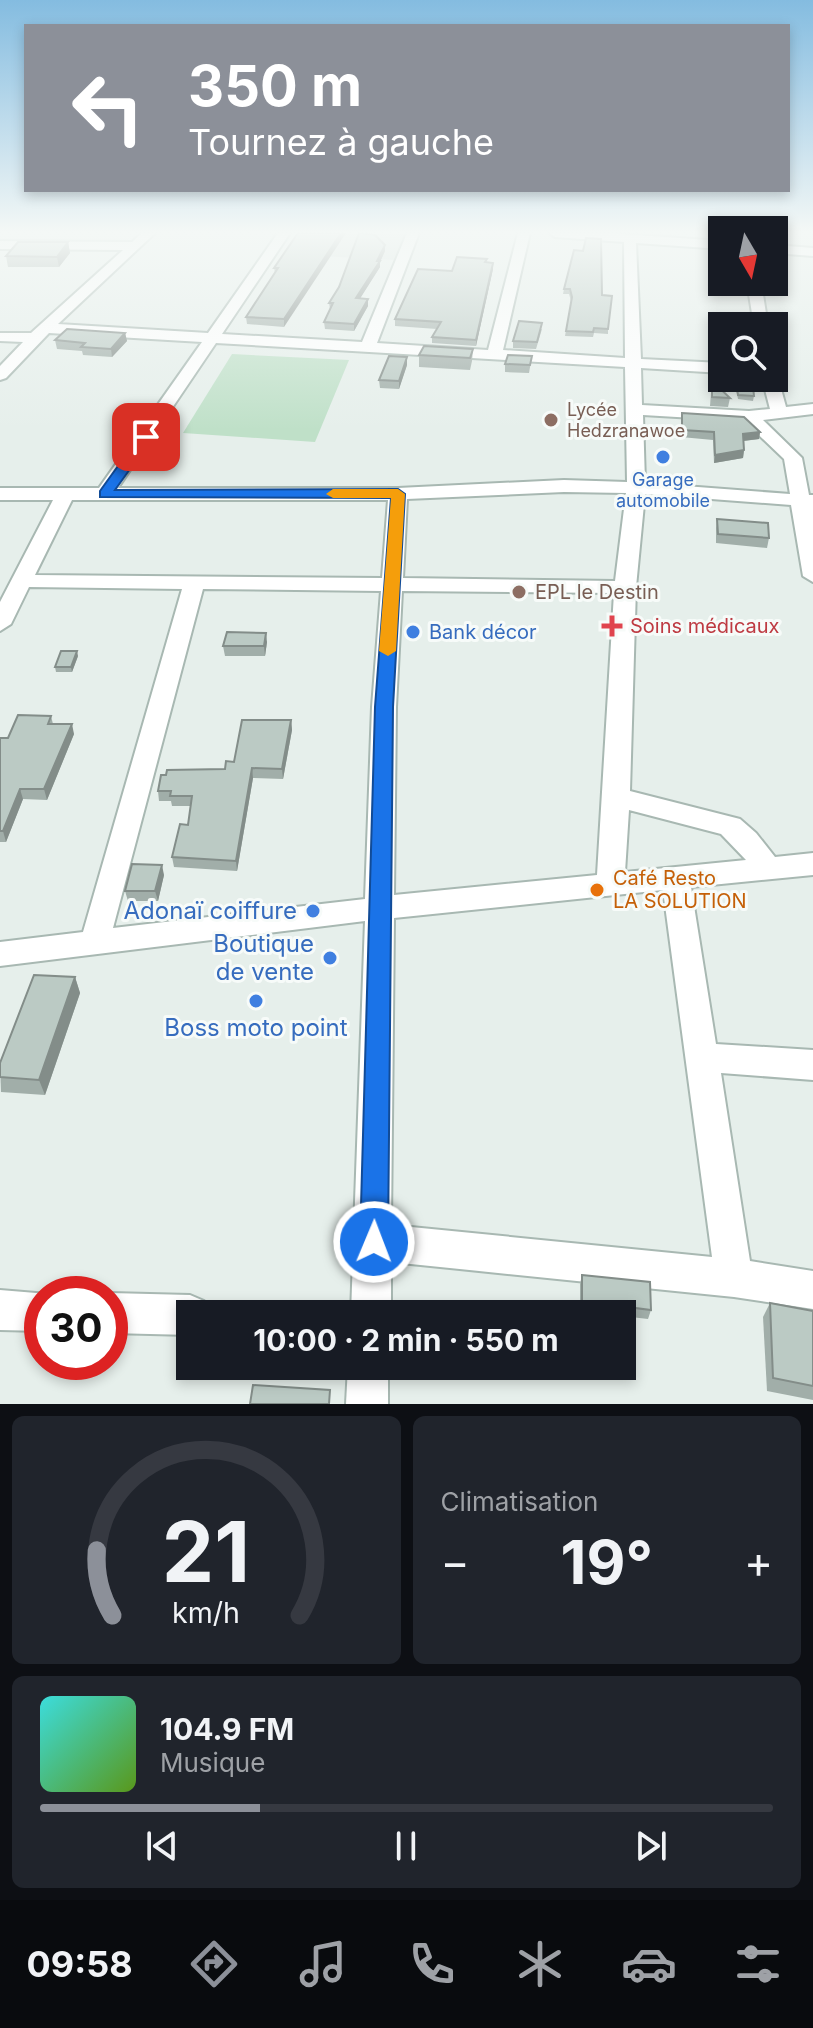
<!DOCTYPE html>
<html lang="fr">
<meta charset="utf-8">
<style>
body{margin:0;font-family:Inter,sans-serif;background:#20242c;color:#f1f3f6;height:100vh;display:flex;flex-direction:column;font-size:30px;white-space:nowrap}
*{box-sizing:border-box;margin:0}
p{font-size:26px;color:#9ea1a6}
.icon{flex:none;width:44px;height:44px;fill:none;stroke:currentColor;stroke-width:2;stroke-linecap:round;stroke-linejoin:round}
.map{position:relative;height:1404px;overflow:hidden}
.drawer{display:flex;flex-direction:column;gap:12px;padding:12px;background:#0d0f14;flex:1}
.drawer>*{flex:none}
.top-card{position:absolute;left:24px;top:24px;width:766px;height:168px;border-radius:0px;box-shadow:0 4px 12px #0003;background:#8c9099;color:#fff;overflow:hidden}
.needle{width:52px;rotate:171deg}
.controls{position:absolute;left:708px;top:216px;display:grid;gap:16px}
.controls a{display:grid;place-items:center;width:80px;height:80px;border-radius:0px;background:#171b24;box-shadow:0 4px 12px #0003;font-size:40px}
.speed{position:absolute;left:24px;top:1276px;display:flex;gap:16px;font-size:40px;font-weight:700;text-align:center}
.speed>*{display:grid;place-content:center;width:104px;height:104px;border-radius:50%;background:#171b24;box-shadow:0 4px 12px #0003;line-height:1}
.speed .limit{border:12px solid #d22;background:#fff;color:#111}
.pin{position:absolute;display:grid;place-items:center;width:68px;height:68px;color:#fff;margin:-34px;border-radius:16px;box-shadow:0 4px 12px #0006}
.me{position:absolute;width:88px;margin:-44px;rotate:1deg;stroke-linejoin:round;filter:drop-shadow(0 0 6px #0008)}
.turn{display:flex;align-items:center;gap:28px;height:168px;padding:0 32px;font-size:36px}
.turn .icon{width:104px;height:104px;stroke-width:2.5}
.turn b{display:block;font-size:56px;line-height:68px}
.big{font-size:60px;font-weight:700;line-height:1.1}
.drawer .card{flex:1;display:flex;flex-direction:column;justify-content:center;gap:12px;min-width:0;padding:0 28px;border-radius:12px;background:#20242c}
.drawer .dial{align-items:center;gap:0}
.dial svg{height:208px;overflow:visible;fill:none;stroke:#363941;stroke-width:7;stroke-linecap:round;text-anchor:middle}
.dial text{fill:#f1f3f6;stroke:none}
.song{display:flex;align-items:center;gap:24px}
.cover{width:96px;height:96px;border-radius:12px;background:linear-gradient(135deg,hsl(180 70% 55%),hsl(90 70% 35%))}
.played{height:8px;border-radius:4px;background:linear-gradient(90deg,#8c9099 30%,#363941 30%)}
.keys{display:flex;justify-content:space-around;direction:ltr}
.heat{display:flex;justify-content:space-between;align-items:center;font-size:44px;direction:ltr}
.drawer .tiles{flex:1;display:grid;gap:12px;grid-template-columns:1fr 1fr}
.card:last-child{grid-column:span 2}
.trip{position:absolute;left:176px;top:1300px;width:460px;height:80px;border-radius:0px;background:#171b24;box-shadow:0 4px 12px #0003;font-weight:700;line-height:80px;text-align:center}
.tab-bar{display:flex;height:128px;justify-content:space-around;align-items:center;background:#090b0e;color:#9ea1a6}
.tab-bar .icon{width:56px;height:56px}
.tab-bar .active{color:#8c9099}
.tab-bar b{font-size:36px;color:#f1f3f6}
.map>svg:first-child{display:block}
.built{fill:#d4dfda}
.green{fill:#bfe0c8}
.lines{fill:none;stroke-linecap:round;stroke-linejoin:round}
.minor-casing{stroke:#a8b8b2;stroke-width:4}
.minor{fill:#fff;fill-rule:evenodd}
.wall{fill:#a1aea9}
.shaded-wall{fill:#838d89}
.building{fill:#bbcac4;stroke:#838d89;stroke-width:2}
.route{fill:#1a73e8;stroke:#114b97;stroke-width:2}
.slow{fill:#f59e0b}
.education-dot{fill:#8d6e63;stroke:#f7fbf9;stroke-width:3}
.shop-dot{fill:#3f7fe0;stroke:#f7fbf9;stroke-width:3}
.health-dot{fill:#e0444e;stroke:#f7fbf9;stroke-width:3}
.food-dot{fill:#e8710a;stroke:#f7fbf9;stroke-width:3}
.labels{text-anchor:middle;stroke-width:6;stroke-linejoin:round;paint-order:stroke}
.far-education-label{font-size:18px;fill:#785e54;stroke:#f7fbf9;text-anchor:start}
.far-shop-label{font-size:18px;fill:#366cbe;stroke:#f7fbf9}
.education-label{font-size:20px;fill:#785e54;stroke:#f7fbf9;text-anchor:start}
.health-label{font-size:20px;fill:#be3a42;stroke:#f7fbf9;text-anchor:start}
.shop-label{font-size:20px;fill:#366cbe;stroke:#f7fbf9;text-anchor:start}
.food-label{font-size:20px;fill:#c56008;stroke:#f7fbf9;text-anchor:start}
.near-shop-label{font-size:24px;fill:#366cbe;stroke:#f7fbf9;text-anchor:end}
</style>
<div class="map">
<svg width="813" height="1404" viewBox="0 0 813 1404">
<rect width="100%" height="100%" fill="#e6efeb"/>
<!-- built -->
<path class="built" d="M298,233H408L394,260L283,254Z"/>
<!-- green -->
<path class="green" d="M232,354L349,360L315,442L183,433Z"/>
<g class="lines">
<!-- minor casing -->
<g class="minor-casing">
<g id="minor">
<path d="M142,233H155L58,324L208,333L278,233H290L222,334L362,342L407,233H419L377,343L488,350L518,233H530L503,350L625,358L624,242L555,237L549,233H608L722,241V249L636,243L641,359L722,363V373L641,368L642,405L749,411L770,409L762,378H774V374L778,378L786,407L813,404V414L763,420L802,458L809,495H813V582L803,576L791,505L645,494L636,587L630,791L740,819L756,833L775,857L813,853V875L691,887L716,1044L813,1050V1080L721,1073L750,1261L813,1271V1309L734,1297L391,1262V1314H351L365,921L0,966V942L83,932L182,589L29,587L11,624L0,631V602L53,500H0V488H99L202,342L49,333L6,378L0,380V366L23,342L0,341V333H31L123,250L0,249V241L132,242ZM216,343L625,367L627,482L564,480L398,488H118ZM643,415L744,421L784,459L790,494L645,483ZM564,492L626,493L615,581L403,578L407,499ZM72,500H388L382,578L35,575ZM203,589L381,591L372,707L365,899L113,928ZM402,591L614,593L597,875L394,895L396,707ZM629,810L721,834L746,860L625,872ZM663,890L712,1257L391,1225L394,918Z"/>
<path d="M774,245L813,248V256L774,253Z"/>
<path d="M747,282H761L768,326H754Z"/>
<path d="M0,1290L48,1294H42V1331L0,1330Z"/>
<path d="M110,1293L190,1295L204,1301L209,1314H190V1335L110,1333Z"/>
<path d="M348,1366H388V1404H346Z"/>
</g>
</g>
<!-- minor -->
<use href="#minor" class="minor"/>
</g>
<!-- wall -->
<g class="wall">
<path d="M298,233L284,327L247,324L246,317L275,273L274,268Z"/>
<path d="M68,242L70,253L59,267H8L6,256Z"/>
<path d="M385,245V251L380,262V267L360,298L368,299V306L354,331L325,329L324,322L330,309L329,303Z"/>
<path d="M574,250L602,295L608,329V334L594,333L593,337L565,336L571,301L569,294H563L564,289Z"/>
<path d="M487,259L486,262L493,269L476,346L432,343V337L437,329L395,326V319L452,271Z"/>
<path d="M717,263L743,290L742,296L720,295L716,269Z"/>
<path d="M542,329L536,349L513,348V341Z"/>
<path d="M125,333L127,341L112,357L83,355L82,351L57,349L55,340Z"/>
<path d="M473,349L472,361L470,370L419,367V355Z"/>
<path d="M532,356L529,373L505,372V364Z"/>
<path d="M407,365L399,389L380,388L379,380Z"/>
<path d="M734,378H752L754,396L753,401L738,399Z"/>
<path d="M712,381L730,398L728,407L710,406Z"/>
<path d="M682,413L760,432L759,439L744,441V450L743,458L714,463L713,440L681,437Z"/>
<path d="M717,519L769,538L767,548L716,543V528Z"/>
<path d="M267,642L265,656H225L223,646Z"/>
<path d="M78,656L72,672H56L55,667Z"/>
<path d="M51,716L53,724L74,734L47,800L23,799L6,842H0V738H8Z"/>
<path d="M291,720L292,730L283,779L253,778L237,871L174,867L172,857L188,825L191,806H172L171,801H159L158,791L225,769Z"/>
<path d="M164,875L158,901H128L125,891Z"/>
<path d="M75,977L80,993L45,1095L1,1092L0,1063Z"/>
<path d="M582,1275L651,1310L648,1319L622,1316V1314H610L580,1310V1284Z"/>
<path d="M770,1303L813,1311V1400L767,1391L763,1317Z"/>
</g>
<!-- shaded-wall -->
<g class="shaded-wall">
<path d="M341,233H346L284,327V319Z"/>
<path d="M68,242L70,253L59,267L57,257Z"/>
<path d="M385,245V251L380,262V267L356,305V298Z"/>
<path d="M493,263V269L476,346V340Z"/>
<path d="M368,299V306L354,331V324Z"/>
<path d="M125,333L127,341L112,357L111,349Z"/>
<path d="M407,357V365L399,389V381Z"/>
<path d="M760,432L759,439L742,441L743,434Z"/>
<path d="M744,450L743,458L714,463L715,455Z"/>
<path d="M266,633L267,642L265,656L264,646Z"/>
<path d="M77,651L78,656L72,672L71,667Z"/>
<path d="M291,720L292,730L283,779L282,769Z"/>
<path d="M72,724L74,734L47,800L44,789Z"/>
<path d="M252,768L253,778L237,871L236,861Z"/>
<path d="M20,789L23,799L6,842L3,831Z"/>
<path d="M162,865L164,875L158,901L155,891Z"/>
<path d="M75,977L80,993L45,1095L39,1080Z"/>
</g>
<!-- building -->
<g class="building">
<path d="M298,233H341L284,319L246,317L278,268H274Z"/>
<path d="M359,233L375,235L385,245L377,261H380L356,298L368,299L354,324L324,322L333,303H329L339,287Z"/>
<path d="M586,238L601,239L602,295L612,296L608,329L594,328L593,332L566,331L572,297L570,289H564L574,250L583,251Z"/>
<path d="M18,242H68L57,257L6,256Z"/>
<path d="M457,257L487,259L485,262L493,263L476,340L432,337L441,322L395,319L418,269L452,271Z"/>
<path d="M717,263H722V282H740L743,290L722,289Z"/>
<path d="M519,321L542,323L537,342L513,341Z"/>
<path d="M67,329L125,333L111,349L81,347L85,343L55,340Z"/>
<path d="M424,346L473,349L470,358L419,355Z"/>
<path d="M508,355L532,356L530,365L505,364Z"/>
<path d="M389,356L407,357L399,381L379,380Z"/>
<path d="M735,378H752L754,396L738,395Z"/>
<path d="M712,381L730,398L712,397Z"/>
<path d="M682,413L744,417L760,432L743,434L744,450L715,455L714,432L682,430Z"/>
<path d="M717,519L768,523L769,538L718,534Z"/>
<path d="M227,632L266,633L264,646H223Z"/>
<path d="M61,651H77L71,667H55Z"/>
<path d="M18,715L51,716L48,724H72L44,789H20L3,831H0V738H8Z"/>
<path d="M242,720H291L282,769L252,768L236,861L172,857L180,824L188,825L192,796H170L171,791H158L161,775H166L167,770L225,769L226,761L234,762Z"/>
<path d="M132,864L162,865L155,891H125Z"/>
<path d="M34,975L75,977L39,1080L0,1077V1063Z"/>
<path d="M582,1275L650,1282L651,1310L582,1301Z"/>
<path d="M770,1303L813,1311V1386L773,1378Z"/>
<path d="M253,1385L330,1390L329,1404H250Z"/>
</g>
<!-- sky -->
<linearGradient id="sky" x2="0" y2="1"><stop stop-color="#84bce0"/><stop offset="0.54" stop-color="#f4f8f6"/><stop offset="1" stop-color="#f4f8f6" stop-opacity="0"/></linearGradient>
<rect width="813" height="430" fill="url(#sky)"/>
<!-- route -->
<path class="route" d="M146,433L153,437L115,490L398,489L405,494L393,707L388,1242L384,1252L374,1256L364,1252L360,1242L375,707L391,498L100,497V491L141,434Z"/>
<!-- slow -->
<path class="slow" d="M398,489L405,494L396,651L388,656L379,651L391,498H333L326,494L333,489Z"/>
<!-- markers -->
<g class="education-dot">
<circle cx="551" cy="420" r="8"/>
<circle cx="519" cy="592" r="8"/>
</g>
<g class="shop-dot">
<circle cx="663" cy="457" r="8"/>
<circle cx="413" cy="632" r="8"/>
<circle cx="313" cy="911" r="8"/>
<circle cx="330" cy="958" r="8"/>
<circle cx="256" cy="1001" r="8"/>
</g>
<path class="health-dot" d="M608 614h8v8h8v8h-8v8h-8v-8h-8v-8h8z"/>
<circle class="food-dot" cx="597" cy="890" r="8"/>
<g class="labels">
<!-- far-education labels -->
<g class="far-education-label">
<text x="567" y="416">Lycée<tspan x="567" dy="21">Hedzranawoe</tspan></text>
</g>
<!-- far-shop labels -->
<g class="far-shop-label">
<text x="663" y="486">Garage<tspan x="663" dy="21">automobile</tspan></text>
</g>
<!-- education labels -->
<g class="education-label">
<text x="535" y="599">EPL le Destin</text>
</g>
<!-- health labels -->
<g class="health-label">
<text x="630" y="633">Soins médicaux</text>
</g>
<!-- shop labels -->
<g class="shop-label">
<text x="429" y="639">Bank décor</text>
</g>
<!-- food labels -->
<g class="food-label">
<text x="613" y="885">Café Resto<tspan x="613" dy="23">LA SOLUTION</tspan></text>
</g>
<!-- near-shop labels -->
<g class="near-shop-label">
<text x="297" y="919">Adonaï coiffure</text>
<text x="314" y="952">Boutique<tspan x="314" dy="28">de vente</tspan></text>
<text x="256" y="1036" text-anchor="middle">Boss moto point</text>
</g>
</g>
</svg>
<div class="controls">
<a><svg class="needle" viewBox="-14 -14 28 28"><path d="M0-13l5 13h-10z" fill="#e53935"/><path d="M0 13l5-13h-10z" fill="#9ea1a6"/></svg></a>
<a><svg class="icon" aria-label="search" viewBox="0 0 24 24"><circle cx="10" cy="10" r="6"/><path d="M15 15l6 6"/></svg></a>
</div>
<div class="speed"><div class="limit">30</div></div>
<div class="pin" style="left:146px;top:437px;background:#d93025"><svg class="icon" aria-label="arrive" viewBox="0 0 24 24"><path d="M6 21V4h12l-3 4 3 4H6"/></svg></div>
<svg class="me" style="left:374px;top:1242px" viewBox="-20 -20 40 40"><circle r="17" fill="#1a73e8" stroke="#fff" stroke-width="3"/><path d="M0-11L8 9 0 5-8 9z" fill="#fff"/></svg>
<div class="trip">10:00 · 2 min · 550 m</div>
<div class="top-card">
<div class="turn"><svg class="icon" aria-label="left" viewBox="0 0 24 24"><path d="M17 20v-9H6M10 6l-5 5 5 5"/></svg><div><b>350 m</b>Tournez à gauche</div></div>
</div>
</div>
<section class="drawer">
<div class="tiles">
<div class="card dial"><svg viewBox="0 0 100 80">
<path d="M14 69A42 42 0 1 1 86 69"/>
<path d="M14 69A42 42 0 0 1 8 44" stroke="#8c9099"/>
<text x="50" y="56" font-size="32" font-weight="700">21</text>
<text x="50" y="72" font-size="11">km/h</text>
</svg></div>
<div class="card"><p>Climatisation</p>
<div class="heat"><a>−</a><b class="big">19°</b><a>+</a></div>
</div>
<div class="card">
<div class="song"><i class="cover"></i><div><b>104.9 FM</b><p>Musique</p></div></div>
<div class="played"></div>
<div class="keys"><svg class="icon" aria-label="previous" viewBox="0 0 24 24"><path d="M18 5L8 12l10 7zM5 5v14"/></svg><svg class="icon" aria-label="pause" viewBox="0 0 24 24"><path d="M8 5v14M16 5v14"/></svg><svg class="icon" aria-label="next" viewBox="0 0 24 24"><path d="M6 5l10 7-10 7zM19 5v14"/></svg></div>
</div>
</div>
</section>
<nav class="tab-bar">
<b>09:58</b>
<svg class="icon active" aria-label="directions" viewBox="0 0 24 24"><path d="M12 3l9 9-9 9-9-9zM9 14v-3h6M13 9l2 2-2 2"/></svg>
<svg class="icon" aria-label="music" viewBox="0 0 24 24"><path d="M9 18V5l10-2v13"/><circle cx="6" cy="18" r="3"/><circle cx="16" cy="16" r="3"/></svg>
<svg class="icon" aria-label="phone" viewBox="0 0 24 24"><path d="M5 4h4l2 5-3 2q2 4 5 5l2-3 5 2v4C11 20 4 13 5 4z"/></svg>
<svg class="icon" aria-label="climate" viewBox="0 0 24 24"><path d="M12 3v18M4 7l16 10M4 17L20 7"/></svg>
<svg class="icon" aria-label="car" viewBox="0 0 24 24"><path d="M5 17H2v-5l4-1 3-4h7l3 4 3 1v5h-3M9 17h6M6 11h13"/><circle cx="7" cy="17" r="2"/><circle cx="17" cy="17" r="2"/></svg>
<svg class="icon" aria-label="filters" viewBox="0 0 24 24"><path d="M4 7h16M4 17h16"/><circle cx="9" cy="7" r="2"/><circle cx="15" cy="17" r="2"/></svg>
</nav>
